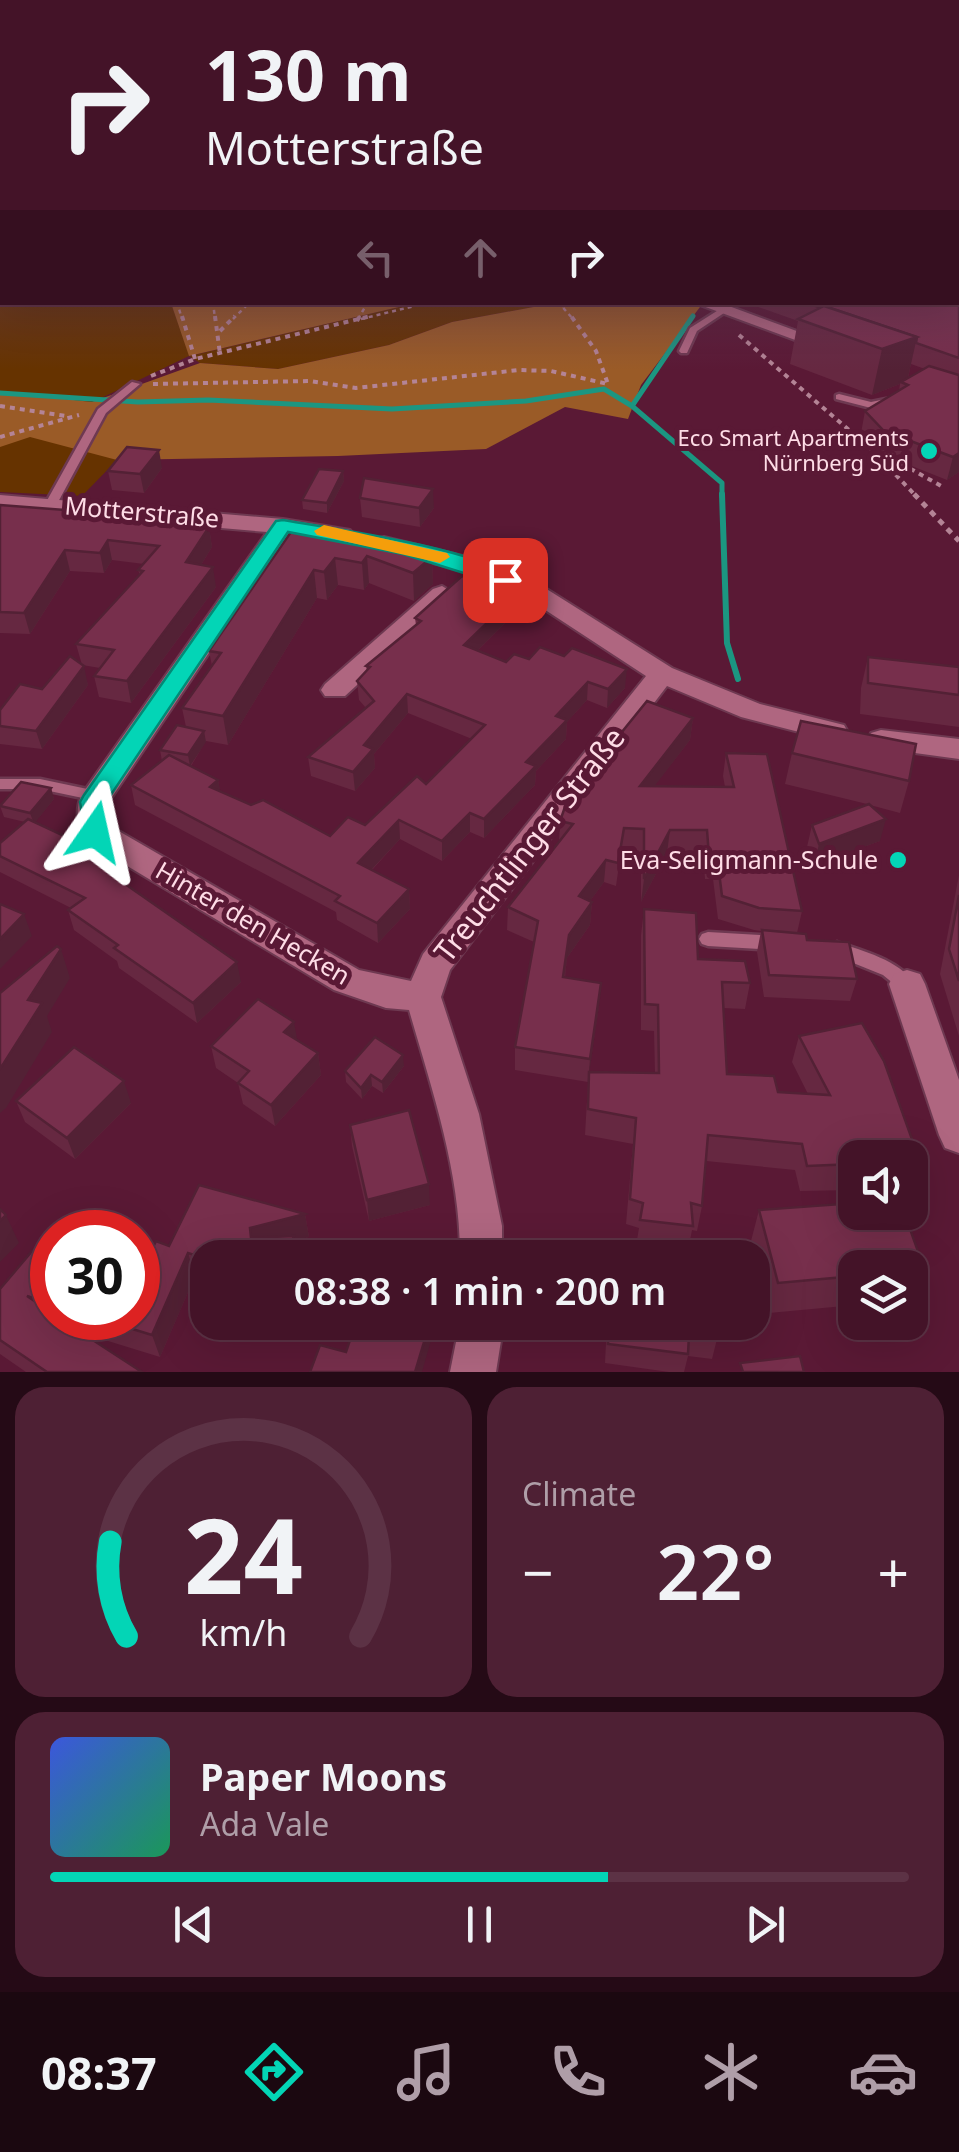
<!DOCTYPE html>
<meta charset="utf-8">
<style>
body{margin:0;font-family:"Noto Sans",sans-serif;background:#4e2034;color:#f1f3f6;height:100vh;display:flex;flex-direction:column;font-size:38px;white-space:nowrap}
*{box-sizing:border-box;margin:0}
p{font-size:32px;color:#af9ea8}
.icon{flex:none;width:55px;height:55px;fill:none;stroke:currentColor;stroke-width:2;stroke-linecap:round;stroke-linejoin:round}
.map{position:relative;height:1372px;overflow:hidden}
.panel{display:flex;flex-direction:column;gap:15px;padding:15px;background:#250a16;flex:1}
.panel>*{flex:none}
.top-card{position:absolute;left:0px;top:0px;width:960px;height:305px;box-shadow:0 10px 40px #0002,0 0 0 2px #5c3245;background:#441328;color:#f1f3f6;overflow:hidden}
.buttons{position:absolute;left:838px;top:1140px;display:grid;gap:20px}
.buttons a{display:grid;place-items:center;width:90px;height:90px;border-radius:20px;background:#441328;box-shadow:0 10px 40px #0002,0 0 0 2px #5c3245;font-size:50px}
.speed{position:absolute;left:30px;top:1210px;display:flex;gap:20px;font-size:50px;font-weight:700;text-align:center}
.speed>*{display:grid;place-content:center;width:130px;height:130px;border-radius:50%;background:#441328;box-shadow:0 10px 40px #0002,0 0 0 2px #5c3245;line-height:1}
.speed .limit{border:15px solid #d22;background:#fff;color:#111}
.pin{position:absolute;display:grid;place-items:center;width:85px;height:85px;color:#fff;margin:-42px;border-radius:20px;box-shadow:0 5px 15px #0006}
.me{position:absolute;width:110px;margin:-55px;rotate:11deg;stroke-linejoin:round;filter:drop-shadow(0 0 8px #0008)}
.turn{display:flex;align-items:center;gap:35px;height:210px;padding:0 40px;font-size:45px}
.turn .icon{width:130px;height:130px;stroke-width:2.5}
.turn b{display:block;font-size:70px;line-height:85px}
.lanes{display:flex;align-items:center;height:95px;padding:0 40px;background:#0003;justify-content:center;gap:50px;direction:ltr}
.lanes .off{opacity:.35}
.big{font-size:75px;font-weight:600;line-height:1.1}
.panel .tile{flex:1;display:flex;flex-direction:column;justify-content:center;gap:15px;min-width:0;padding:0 35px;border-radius:30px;background:#4e2034}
.panel .dial{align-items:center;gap:0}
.dial svg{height:260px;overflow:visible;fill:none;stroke:#5c3245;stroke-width:7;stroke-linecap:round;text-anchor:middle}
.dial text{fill:#f1f3f6;stroke:none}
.song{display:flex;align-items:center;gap:30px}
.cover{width:120px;height:120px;border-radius:15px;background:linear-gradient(135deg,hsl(230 70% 55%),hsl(150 70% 35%))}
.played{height:10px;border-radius:5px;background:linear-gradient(90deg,#03d5b6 65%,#5c3245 65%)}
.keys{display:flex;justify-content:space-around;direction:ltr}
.heat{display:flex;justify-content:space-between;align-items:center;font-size:55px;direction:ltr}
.panel .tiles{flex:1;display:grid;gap:15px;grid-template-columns:1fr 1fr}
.tile:last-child{grid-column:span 2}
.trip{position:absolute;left:190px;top:1240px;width:580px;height:100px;border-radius:30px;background:#441328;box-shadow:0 10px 40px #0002,0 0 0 2px #5c3245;font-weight:600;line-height:100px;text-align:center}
.menu{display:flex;height:160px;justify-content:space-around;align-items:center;background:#1b0810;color:#af9ea8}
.menu .icon{width:70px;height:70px}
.menu .selected{color:#03d5b6}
.menu b{font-size:45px;color:#f1f3f6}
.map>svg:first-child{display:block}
.green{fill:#630}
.forest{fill:#9a5b27}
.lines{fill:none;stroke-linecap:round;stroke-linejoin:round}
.stream-far1{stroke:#1b9681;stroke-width:5}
.stream{stroke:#1b9681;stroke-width:6}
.lane-casing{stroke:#6e3951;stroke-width:5}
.street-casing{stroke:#6e3951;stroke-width:4}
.path-far2{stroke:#b48496;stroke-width:2.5;stroke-dasharray:4 4;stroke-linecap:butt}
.path-far1{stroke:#b48496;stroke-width:4;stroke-dasharray:5 5;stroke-linecap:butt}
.path{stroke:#b48496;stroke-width:5;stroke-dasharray:6 6;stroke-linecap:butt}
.lane{fill:#af6680;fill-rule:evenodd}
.street{fill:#af6680;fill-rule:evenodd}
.wall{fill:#662841;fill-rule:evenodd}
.shaded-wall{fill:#532135}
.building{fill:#772f4c;stroke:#532135;stroke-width:2.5}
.route{fill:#03d5b6;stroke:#028a76;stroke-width:2.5}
.slow{fill:#f59e0b}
.poi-dot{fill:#03d5b6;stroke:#5a1935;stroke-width:4}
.labels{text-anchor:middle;stroke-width:10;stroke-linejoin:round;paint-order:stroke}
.far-poi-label{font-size:22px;fill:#fedce6;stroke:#5a1935;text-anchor:end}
.street-label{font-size:25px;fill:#fedce6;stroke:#5a1935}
.poi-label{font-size:25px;fill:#fedce6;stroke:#5a1935;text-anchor:end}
.near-street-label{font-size:30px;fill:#fedce6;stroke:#5a1935}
</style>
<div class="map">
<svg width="959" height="1372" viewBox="0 0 959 1372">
<rect width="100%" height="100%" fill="#5a1935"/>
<!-- green -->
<path class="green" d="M0,178L2,302L171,303L190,356L416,303H555L452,322L389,345L278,369L200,363L189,356L93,402L117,460L82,496L0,492Z"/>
<!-- forest -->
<g class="forest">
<path d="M687,302L700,307L641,385L628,419L565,407L486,449L338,456L117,460L30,437L0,447V392L92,402L200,363L278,369L389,345L452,322L555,303Z"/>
<path d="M171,303V302L416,303L189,356Z"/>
</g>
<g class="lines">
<!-- stream-far1 -->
<g class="stream-far1">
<path d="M0,393L138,402L208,400L392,409L526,401L604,389L632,406L722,483V496"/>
<path d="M632,406L693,316"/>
</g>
<!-- stream -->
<path class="stream" d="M722,494L727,643L738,679"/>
<!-- lane casing -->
<g class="lane-casing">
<g id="lane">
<path d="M720,309L727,311L697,331L687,353H681L679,351L690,328Z"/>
<path d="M132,382L140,384L106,413L57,504L51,507L47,506L45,504L98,409Z"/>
<path d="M839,394L871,402L891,398L896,401L871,408L836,399V395Z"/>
<path d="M0,779H40L97,791L102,792L105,796L102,800L97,801L40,789H0Z"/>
<path d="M708,932L776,936L782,938L785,943L782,948L776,950L708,946L702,944L699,939L702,934Z"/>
<path d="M837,942C863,951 899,960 915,984L912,989L906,991L900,989L883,975L831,954L828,949L831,944Z"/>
</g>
</g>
<!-- street casing -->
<g class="street-casing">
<g id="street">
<path d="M692,302H718L840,347L837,351H825Z"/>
<path d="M0,495L283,519L350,530L354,535L350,540L342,542L289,534L108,803L110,826L359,970L411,981L423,954L646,676L527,598L466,571L376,549L372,544L376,539L384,537L483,561L545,588L672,668L760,704L844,725L848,732L844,739L834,741L741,717L667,686L450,970L441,997L479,1114L502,1226V1258H460C461,1174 432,1090 409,1010L386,1008L334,990L84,840C77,828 75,807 82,794L267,532L0,509Z"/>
<path d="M442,586L455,594L451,599L345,696H325L321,690L325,684L433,589Z"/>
<path d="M881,730L959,739V759L871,747L867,740L871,733Z"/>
<path d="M907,970L920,974L925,984L959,1080V1153L945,1148L939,1135L889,984L894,974Z"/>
<path d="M460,1322H504L496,1372H450Z"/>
</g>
</g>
<!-- path-far2 -->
<g class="path-far2">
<path d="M177,302L182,319"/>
<path d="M213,302L215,319"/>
<path d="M558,302L573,319"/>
<path d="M562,306L618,302"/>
<path d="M233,319L250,302"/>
<path d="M358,319L368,302"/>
<path d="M361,319L431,302"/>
</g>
<!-- path-far1 -->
<g class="path-far1">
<path d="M182,316L195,359"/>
<path d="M215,316L220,354"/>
<path d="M357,321L360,316"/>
<path d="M220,331L235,316"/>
<path d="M739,335L872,450L916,496"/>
<path d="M151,376L195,359L371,316"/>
<path d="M153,384L310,381L356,388L519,370L551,371L608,384L596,351L571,316"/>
<path d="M0,406L66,416"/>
<path d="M0,437L79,415"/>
<path d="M884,454L943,487"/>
</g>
<!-- path -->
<path class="path" d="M914,494L959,541"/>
<!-- lane -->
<use href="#lane" class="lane"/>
<!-- street -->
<use href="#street" class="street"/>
</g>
<!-- wall -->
<g class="wall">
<path d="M959,178V472L947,480L879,453L861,433L865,411L899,391L900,384L872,395L790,364L798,321L744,302H958ZM911,364L925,369L908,378Z"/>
<path d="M162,468L144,493L112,490L108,471Z"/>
<path d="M343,471L344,481L327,513L303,509L302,500Z"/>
<path d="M360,498L434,508L420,527L362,517Z"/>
<path d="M0,505L92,518L209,527L212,547L201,565L216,587L131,703L99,697L94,676L100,668L82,665L88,685L42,749L0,744V710L42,689L82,665L76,644L140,575L138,570L144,564L112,560L104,573L70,571L30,634L0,633Z"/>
<path d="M293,529L432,557L433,584L414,601L369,583L364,590L338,585L327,600L317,598L228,745L206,741L191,766L218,780L220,792L330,836L365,825L426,784L472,739L408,713L374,754L375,768L355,791L311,776L308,757L366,708L359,700L357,681L367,671L366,666L416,625L415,618L516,595L515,613L477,651L506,662L625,688L607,708L587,700L567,722L566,739L536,771L535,785L484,838L470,832L442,861L400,839L372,870L409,889L410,909L378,943L337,920L336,912L135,805L131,785L162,761L160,750L186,727L182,708L212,666L209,651Z"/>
<path d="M868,657L959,667V727L860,714L861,688Z"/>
<path d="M693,718L690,740L654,786L725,787L723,776L726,753L802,911L797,933L857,979L850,1001L764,997L757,952L761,931L754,930L718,919L713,879H705L703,853H667L641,902V852L621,851L616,886L604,882L590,901L592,902L590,925L567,958L565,977L599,1006L589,1072L655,1073L654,1031L641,1030V935L644,909L698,959L750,983L745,1009L723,1008L727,1074L778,1092L808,1094L792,1062L799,1036L913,1142L907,1158H855V1190L800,1191L795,1170L706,1161L702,1206L697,1231L692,1230L688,1251L636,1246L639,1228L626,1224L633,1144L585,1135L588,1082L515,1070V1047L534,942L507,930L508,907L559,842L560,821L612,751L613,743Z"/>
<path d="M792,753L909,781L900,813L870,805L880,841L814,865L807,847L812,825L867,804L785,784Z"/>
<path d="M51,788L54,799L35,822L91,857L241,982L197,1023L119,968L117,961L74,930L68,910L71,908L0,872V843L25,822L4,817L0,806Z"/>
<path d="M959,875V1036L940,974Z"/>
<path d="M297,1040L318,1053L321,1075L275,1126L243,1104L238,1083L216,1068L211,1046Z"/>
<path d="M404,1066L383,1093L372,1086L362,1099L346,1082L345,1071Z"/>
<path d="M16,1101L131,1103L75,1159L25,1122Z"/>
<path d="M350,1125L430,1205L369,1221L352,1146Z"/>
<path d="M759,1210L925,1271L911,1301H910V1268H855V1305L769,1313L751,1241Z"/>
<path d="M305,1214L309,1237L295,1241L298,1258H208V1280L195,1276L160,1357L82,1333L141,1372H26L0,1354V1289L52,1262V1318H138L169,1246Z"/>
<path d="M607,1322H717V1339L712,1359L688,1356L684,1372H669L605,1363Z"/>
</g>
<!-- shaded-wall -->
<g class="shaded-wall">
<path d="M917,337L907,382H901L900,384L872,395L882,349Z"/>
<path d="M159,450L162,468L144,493L140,474Z"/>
<path d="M959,453V472L947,480L953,457Z"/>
<path d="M343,471L344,481L327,513V503Z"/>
<path d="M433,489L434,508L420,527L419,508Z"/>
<path d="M209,527L212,547L190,583L186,562Z"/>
<path d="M108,540L112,560L104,573L100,553Z"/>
<path d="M65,550L70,571L30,634L24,613Z"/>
<path d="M367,556L369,583L364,590L362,563Z"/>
<path d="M432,557L433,584L414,601L413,573Z"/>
<path d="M335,558L338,585L327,600L324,572Z"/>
<path d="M213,567L216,587L131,703L127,681Z"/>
<path d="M314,570L317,598L228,745L223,716Z"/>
<path d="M516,595L515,613L464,664V645Z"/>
<path d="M84,666L88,685L42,749L36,731Z"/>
<path d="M627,669L625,688L607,708L608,689Z"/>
<path d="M588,682L587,700L567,722L566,739L536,771L535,785L484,838V819L556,716Z"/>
<path d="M407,694L408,713L374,754L375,768L355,791L353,772L364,745Z"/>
<path d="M693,718L690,740L637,809L640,786Z"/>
<path d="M204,731L206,742L190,766L188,755Z"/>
<path d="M218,780L222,799L210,787Z"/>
<path d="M51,788L54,799L34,824L30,813Z"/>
<path d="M470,813V832L442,861V841Z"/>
<path d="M886,819L880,841L814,865L819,844Z"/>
<path d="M399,820L400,839L360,882L358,863Z"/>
<path d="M670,830L667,853L641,902L644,879Z"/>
<path d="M606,860L604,882L577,919L579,896Z"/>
<path d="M409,889L410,909L378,943L377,923Z"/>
<path d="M592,902L590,925L567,958L562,1000L569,935Z"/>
<path d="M24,914L32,936L0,969V939Z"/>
<path d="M61,949L70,978L47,1016L52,1032L6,1108L0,1113V1069L28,1000Z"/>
<path d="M237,962L241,982L197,1023L193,1003Z"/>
<path d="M601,983L599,1006L588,1082L590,1059Z"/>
<path d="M294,1022L298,1044L284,1032Z"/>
<path d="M318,1053L321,1075L275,1126L271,1105Z"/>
<path d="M403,1055L404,1066L383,1093L382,1082Z"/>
<path d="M371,1075L372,1086L362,1099L361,1088Z"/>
<path d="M124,1081L131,1103L75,1159L67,1138Z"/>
<path d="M429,1184L430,1205L369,1221L367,1200Z"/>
<path d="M305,1214L309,1237L295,1241L298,1258H285L255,1251L250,1228Z"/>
<path d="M6,1215L19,1243L0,1262V1221Z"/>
<path d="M188,1253L195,1276L160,1357L152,1335Z"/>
<path d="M430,1322H431L432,1337L422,1372H415Z"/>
</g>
<!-- building -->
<g class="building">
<path d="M958,178H959V276L958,277Z"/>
<path d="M958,291H959V358L916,343L917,337L824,306L821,308L805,302H958Z"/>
<path d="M824,306L917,337L882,349L798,319Z"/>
<path d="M929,366L959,375V453L953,457L884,431L865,411L908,385L901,382Z"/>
<path d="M127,447L159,450L140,474L108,471Z"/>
<path d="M319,469L343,471L327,503L302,500Z"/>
<path d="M364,478L433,489L419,508L360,498Z"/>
<path d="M0,505L91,512L87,517L209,527L186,562L213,567L127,681L94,676L114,650L76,644L143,571L138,570L159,546L108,540L100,553L65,550L24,613L0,612Z"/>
<path d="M309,526L390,541L432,557L413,573L367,556L362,563L335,558L324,572L314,570L223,716L182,708L221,653L209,651L293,529L305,532Z"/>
<path d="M462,576L516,595L464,645L506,662L514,654L529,659L540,647L564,656L572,648L627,669L608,689L588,682L556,716L567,720L526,762L536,766L484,819L470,813L442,841L399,820L358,863L409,889L377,923L335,901L340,896L131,785L169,755L218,780L210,787L251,805L263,800L330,836L348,817L365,825L417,776L426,784L485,725L407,694L364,745L373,749L353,772L308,757L374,701L357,681L370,667L366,666L421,621L415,618Z"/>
<path d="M70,656L84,666L36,731L0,726V710L20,684L42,689Z"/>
<path d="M868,657L959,667V695L868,683Z"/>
<path d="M647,701L693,718L640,786L734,787L726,753L767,754L802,911L759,908L722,896L717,856H709L707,830H670L644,879V829L624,828L618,863L606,860L579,896L592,902L569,935L563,977L601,983L590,1059L515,1047L538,921L508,907L573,824L560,821L566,804L618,745L613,743Z"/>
<path d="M801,721L916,744L909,781L792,753Z"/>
<path d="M177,725L204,731L188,755L160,750Z"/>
<path d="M21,782L51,788L30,813L0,806Z"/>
<path d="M869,804L886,819L819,844L812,825Z"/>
<path d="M28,819L88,847L83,851L110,870L108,872L237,962L193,1003L114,948L118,945L68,910L85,898L0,856V843Z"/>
<path d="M959,895V981L949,949Z"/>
<path d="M0,904L24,914L0,939Z"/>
<path d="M644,909L696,913L698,959L745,961L750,983L722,982L727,1074L774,1076L778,1092L830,1095L799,1036L862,1023L884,1061L913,1142L863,1145L864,1158H855V1164L807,1166L802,1144L708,1135L702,1206L691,1203L693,1226L640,1220L643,1203L630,1199L636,1118L588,1109L589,1072L659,1073L658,1005L645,1004Z"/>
<path d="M762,930L806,934L807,940L849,942L857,979L769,975Z"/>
<path d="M57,946L61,949L28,1000L42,1003L0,1069V993Z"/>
<path d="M258,999L294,1022L284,1032L318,1053L271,1105L238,1083L249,1071L211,1046Z"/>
<path d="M375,1037L403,1055L382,1082L371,1075L361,1088L345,1071Z"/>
<path d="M74,1047L124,1081L67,1138L16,1101Z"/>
<path d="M409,1110L429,1184L367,1200L350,1125Z"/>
<path d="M199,1185L305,1214L250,1228L251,1238L294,1236L285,1258H208V1259L188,1253L152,1335L96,1318H138V1279L156,1241L169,1246Z"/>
<path d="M855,1203V1212H904L925,1271L910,1272V1268H855V1276L778,1283L759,1210Z"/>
<path d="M0,1209L6,1215L0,1221Z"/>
<path d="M424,1244V1258H367L363,1246Z"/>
<path d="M33,1250L52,1262V1304L27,1296L52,1313V1318H59L142,1372H47L0,1340V1289Z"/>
<path d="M356,1322H430L415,1372H310L320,1345L346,1352Z"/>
<path d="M609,1322H717V1339L689,1335L688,1354L608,1344Z"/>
<path d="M800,1356L804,1372H743L740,1363Z"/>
</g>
<!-- sky -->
<linearGradient id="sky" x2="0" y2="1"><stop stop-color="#320e1d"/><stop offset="0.48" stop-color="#653e5c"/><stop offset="1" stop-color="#653e5c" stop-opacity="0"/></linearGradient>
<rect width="959" height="370" fill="url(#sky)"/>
<!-- route -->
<path class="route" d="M283,520C330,528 486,550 515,580L505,586L403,554L288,532L106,802L108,832L104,838H86L80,802L84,795L276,521Z"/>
<!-- slow -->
<path class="slow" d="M324,525L447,553L450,557L440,563L317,535L314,531Z"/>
<!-- markers -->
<g class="poi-dot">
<circle cx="929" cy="451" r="10"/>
<circle cx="898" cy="860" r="10"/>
</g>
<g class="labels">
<!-- far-poi labels -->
<g class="far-poi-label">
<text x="909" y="446">Eco Smart Apartments<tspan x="909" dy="25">Nürnberg Süd</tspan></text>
</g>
<!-- street labels -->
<g class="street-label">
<text transform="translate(142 512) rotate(5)" y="9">Motterstraße</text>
<text transform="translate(253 923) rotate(30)" y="9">Hinter den Hecken</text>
</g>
<!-- poi labels -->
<g class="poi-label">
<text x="878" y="869">Eva-Seligmann-Schule</text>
</g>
<!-- near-street labels -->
<g class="near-street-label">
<text transform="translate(530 845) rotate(-52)" y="10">Treuchtlinger Straße</text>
</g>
</g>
</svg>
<div class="buttons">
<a><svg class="icon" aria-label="sound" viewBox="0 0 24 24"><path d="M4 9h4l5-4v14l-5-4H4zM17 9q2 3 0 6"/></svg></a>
<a><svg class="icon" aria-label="layers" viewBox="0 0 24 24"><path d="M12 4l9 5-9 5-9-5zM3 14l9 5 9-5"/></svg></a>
</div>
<div class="speed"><div class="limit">30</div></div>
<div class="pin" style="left:505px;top:580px;background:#d93025"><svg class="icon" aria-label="arrive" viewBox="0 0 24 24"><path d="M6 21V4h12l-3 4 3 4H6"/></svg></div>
<svg class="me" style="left:95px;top:832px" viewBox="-20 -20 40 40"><path d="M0-17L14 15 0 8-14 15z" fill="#03d5b6" stroke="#fff" stroke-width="4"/></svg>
<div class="trip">08:38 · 1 min · 200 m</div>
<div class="top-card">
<div class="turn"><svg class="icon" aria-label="right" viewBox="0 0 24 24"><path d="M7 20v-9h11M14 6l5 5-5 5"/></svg><div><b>130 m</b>Motterstraße</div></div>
<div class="lanes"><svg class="icon off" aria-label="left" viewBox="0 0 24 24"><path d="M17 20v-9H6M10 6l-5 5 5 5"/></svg><svg class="icon off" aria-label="ahead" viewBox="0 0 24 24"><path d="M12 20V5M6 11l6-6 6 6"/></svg><svg class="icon" aria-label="right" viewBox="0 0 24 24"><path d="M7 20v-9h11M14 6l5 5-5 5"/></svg></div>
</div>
</div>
<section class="panel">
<div class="tiles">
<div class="tile dial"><svg viewBox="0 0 100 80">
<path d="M14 69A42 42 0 1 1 86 69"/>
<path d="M14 69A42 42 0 0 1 9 40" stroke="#03d5b6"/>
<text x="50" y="56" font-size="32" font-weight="700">24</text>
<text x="50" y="72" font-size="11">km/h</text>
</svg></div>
<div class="tile"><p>Climate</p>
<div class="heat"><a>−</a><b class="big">22°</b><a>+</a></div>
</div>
<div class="tile">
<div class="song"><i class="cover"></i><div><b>Paper Moons</b><p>Ada Vale</p></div></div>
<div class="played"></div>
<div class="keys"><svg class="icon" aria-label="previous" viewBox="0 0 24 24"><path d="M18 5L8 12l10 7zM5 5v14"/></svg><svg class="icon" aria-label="pause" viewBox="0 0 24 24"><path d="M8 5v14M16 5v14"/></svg><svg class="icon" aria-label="next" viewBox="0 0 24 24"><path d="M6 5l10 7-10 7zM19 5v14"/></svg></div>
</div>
</div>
</section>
<nav class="menu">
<b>08:37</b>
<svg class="icon selected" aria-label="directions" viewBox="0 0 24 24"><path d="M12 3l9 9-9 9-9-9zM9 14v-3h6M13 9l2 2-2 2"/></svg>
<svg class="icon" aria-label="music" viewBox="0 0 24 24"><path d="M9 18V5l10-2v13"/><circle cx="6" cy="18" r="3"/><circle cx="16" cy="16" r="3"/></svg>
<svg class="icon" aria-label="phone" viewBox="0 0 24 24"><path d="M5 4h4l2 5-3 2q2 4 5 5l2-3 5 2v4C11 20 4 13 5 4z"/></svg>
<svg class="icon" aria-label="climate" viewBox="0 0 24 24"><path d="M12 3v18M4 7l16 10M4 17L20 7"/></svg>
<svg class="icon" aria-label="car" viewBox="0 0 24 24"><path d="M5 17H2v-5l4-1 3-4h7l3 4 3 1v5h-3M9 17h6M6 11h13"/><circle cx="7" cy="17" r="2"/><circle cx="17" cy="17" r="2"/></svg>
</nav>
